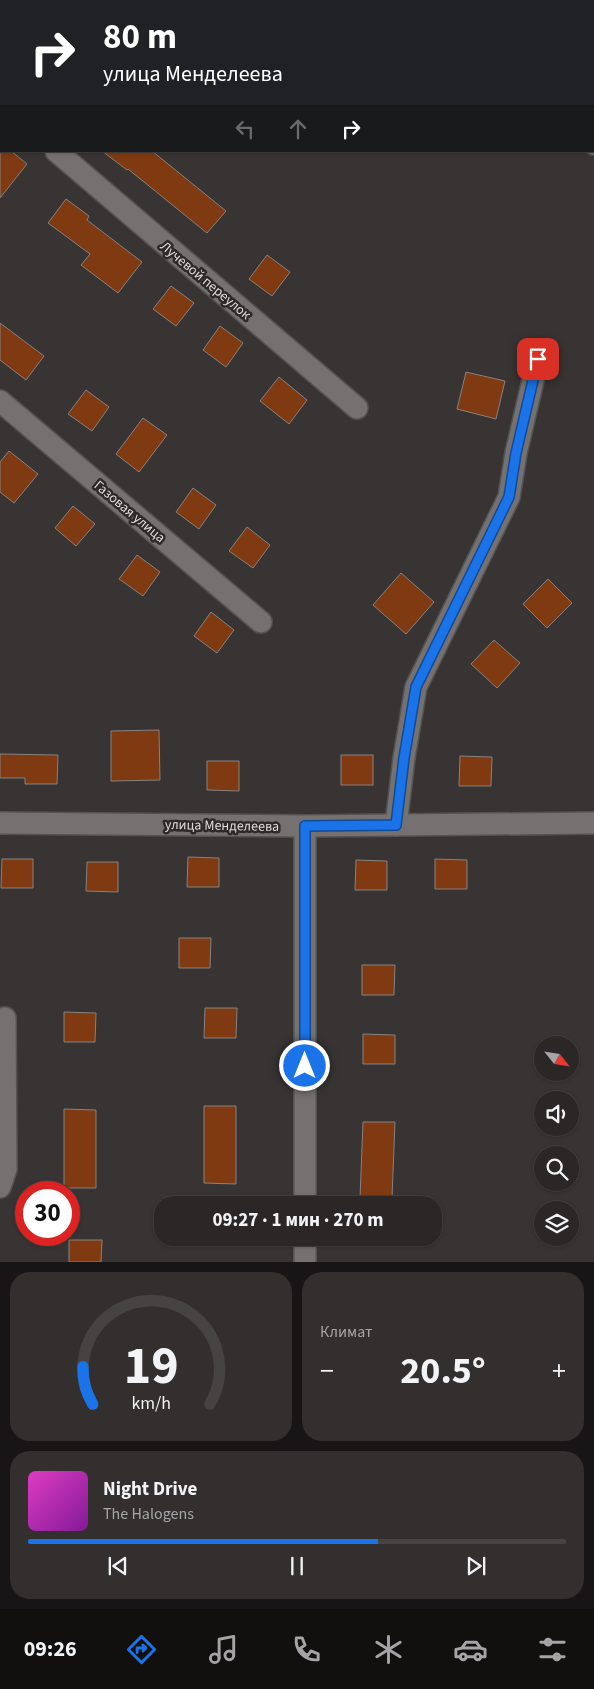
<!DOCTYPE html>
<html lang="ru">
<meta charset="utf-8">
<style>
body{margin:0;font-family:"Source Sans 3",sans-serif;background:#322f2e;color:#f1f3f6;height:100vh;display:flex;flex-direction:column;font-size:19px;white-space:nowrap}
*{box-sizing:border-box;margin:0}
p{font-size:16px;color:#a5a5a7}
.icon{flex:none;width:28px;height:28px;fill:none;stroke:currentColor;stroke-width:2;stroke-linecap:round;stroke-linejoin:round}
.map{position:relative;height:1262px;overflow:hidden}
.sheet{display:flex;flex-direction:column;gap:10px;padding:10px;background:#171515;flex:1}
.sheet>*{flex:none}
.hud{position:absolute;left:0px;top:0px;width:595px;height:152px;box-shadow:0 1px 4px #0004,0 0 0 1px #464443;background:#202124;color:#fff;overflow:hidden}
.needle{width:32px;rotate:120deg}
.tools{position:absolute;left:534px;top:1036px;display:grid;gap:10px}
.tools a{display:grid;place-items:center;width:45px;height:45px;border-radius:50%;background:#2a2726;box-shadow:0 1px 4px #0004,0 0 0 1px #464443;font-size:25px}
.speed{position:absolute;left:15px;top:1181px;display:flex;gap:10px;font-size:25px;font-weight:700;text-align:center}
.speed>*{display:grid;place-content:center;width:65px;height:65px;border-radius:50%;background:#2a2726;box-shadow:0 1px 4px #0004,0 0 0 1px #464443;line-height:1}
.speed .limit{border:8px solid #d22;background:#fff;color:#111}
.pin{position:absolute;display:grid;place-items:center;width:42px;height:42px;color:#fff;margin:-21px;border-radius:10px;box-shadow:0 2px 8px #0006}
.me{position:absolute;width:55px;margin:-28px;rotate:0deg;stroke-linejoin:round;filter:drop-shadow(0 0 4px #0008)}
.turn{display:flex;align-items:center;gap:18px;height:105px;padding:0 20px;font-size:22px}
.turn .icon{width:65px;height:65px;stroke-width:2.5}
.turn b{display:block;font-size:35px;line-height:42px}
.lanes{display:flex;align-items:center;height:48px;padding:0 20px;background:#0003;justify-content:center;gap:25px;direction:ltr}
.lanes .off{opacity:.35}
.big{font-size:38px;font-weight:700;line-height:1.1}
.sheet .tile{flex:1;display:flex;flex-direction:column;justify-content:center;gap:8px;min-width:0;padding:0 18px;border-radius:20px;background:#322f2e}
.sheet .dial{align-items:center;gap:0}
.dial svg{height:130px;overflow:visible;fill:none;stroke:#464443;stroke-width:7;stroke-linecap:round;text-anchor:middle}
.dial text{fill:#f1f3f6;stroke:none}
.song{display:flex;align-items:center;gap:15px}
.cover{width:60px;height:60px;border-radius:8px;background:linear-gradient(135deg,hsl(310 70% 55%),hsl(290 70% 35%))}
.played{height:5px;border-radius:2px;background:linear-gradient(90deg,#1a73e8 65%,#464443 65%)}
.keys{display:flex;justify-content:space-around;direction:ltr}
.heat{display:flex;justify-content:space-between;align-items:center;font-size:28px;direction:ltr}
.sheet .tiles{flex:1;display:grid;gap:10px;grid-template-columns:1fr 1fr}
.tile:last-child{grid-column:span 2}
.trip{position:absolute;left:154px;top:1196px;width:288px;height:50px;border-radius:20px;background:#2a2726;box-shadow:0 1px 4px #0004,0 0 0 1px #464443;font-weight:700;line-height:50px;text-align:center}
.dock{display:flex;height:80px;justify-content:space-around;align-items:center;background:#11100f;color:#a5a5a7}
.dock .icon{width:35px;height:35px}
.dock .current{color:#1a73e8}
.dock b{font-size:22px;color:#f1f3f6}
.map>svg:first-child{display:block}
.building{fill:#803a11;stroke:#868281}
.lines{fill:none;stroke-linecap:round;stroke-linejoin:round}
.minor-casing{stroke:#555251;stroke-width:24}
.minor{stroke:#757170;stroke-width:21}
.route-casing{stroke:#114b97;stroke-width:12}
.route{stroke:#1a73e8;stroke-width:9}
.labels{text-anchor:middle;stroke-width:5;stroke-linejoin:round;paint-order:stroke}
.street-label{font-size:14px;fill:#dfdddc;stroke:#2d2a29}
</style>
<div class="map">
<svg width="594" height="1262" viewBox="0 0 594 1262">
<rect width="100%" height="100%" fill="#383433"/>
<!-- building -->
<g class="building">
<path d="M0,142L1,151H11L27,164L0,198Z"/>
<path d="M102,151H152L226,211L207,233L128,169L127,170Z"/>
<path d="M66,199L89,216L87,220L142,262L118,293L81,265L90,254L48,223Z"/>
<path d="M267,255L290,272L272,296L249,279Z"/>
<path d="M171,286L194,303L176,326L153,309Z"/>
<path d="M0,323L44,356L26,380L0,360Z"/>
<path d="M220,326L243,343L226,367L203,350Z"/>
<path d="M466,372L505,381L496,419L457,409Z"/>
<path d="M279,377L307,400L289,424L260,401Z"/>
<path d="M86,390L109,407L92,431L68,414Z"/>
<path d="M143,418L167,435L139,472L116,454Z"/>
<path d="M9,451L38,474L14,503L0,492V462Z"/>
<path d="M193,488L216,505L199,529L176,512Z"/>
<path d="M73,506L95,524L76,546L55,528Z"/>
<path d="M247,527L270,545L253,568L229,551Z"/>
<path d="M137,555L160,572L143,596L119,579Z"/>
<path d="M401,573L434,602L406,634L373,605Z"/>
<path d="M548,579L572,603L547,628L523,604Z"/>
<path d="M211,612L234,630L217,653L194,636Z"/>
<path d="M494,640L520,663L497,688L471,664Z"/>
<path d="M159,730L160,780L111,781V731Z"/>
<path d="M0,754L58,755L57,784H25V778H0Z"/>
<rect x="341" y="755" width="32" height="30"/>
<path d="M460,756L492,757L491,786H459Z"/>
<path d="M207,761H239V791L207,790Z"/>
<path d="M188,857L219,858V887H187Z"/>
<path d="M2,859H33V888H1Z"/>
<path d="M435,859L467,860V889H435Z"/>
<path d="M356,860L387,861V890H355Z"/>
<path d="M87,862H118V892L86,891Z"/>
<path d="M179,938H211L210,968H179Z"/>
<path d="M362,965H395L394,995H362Z"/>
<path d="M205,1008H237L236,1038H204Z"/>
<path d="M64,1012L96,1013L95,1042H64Z"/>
<path d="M363,1034L395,1035V1064H363Z"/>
<path d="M204,1106H236V1184L204,1183Z"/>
<path d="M64,1109L96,1110V1188H64Z"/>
<path d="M363,1122H395L392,1198H360Z"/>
<path d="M69,1240H102L101,1262H69Z"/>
</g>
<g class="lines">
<!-- minor casing -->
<g class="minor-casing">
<g id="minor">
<path d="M271,0L272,1"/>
<path d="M0,104L1,105"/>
<path d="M594,143V144"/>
<path d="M56,151L357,408"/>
<path d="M0,401L261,622"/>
<path d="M0,823L305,826L594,823"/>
<path d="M396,825L404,758L416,687L509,497L516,453L538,359"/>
<path d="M305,826V1205"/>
<path d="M0,1187L6,1169L5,1018"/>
<path d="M305,1238V1262"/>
</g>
</g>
<!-- minor -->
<use href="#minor" class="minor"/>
</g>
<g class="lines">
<!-- route casing -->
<g class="route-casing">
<path id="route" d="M305,1066V826L396,825L404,758L416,687L509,497L516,453L538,359"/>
</g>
<!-- route -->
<use href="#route" class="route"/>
</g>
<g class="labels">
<!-- street labels -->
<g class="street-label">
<text transform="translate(206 280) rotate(40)" y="5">Лучевой переулок</text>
<text transform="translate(130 511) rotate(40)" y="5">Газовая улица</text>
<text transform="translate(222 825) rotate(1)" y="5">улица Менделеева</text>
</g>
</g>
</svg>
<div class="tools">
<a><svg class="needle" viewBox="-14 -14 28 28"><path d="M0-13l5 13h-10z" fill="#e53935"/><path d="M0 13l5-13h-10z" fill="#a5a5a7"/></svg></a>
<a><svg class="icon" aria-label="sound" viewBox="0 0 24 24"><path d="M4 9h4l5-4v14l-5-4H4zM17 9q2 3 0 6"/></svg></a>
<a><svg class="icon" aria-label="search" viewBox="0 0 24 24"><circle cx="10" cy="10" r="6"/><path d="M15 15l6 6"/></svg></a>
<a><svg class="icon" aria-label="layers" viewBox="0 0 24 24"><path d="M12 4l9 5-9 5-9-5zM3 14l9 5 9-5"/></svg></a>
</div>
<div class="speed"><div class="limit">30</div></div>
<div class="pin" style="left:538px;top:359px;background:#d93025"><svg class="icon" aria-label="arrive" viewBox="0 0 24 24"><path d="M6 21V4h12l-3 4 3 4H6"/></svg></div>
<svg class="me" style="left:305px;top:1066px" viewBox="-20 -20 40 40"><circle r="17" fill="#1a73e8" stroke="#fff" stroke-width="3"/><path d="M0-11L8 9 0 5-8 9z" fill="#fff"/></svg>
<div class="trip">09:27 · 1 мин · 270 m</div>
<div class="hud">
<div class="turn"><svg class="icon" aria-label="right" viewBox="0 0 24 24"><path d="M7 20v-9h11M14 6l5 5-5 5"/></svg><div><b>80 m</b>улица Менделеева</div></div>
<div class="lanes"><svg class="icon off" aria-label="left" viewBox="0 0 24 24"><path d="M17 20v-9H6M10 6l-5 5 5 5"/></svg><svg class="icon off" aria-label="ahead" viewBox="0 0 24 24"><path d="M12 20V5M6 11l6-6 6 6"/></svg><svg class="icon" aria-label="right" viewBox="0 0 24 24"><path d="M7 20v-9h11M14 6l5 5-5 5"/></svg></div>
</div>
</div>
<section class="sheet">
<div class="tiles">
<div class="tile dial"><svg viewBox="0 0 100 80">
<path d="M14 69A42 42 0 1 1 86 69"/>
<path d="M14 69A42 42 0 0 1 8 46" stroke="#1a73e8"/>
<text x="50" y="56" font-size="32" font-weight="700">19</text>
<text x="50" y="72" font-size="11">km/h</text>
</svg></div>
<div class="tile"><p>Климат</p>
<div class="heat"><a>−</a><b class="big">20.5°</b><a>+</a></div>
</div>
<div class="tile">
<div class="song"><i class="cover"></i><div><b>Night Drive</b><p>The Halogens</p></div></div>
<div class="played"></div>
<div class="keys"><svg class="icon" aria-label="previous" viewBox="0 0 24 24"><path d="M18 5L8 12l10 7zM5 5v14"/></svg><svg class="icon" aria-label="pause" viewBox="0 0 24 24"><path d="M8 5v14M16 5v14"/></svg><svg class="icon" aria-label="next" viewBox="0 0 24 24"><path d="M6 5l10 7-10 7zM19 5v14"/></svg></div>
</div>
</div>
</section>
<nav class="dock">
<b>09:26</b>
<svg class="icon current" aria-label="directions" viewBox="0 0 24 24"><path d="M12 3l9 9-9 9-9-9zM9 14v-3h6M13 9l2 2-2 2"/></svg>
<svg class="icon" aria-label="music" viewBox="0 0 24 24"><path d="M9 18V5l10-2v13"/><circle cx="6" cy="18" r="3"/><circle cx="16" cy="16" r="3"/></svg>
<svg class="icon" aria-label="phone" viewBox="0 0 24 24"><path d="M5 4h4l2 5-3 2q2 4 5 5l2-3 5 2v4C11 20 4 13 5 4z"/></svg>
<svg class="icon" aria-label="climate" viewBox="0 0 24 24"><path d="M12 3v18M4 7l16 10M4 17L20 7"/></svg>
<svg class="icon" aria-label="car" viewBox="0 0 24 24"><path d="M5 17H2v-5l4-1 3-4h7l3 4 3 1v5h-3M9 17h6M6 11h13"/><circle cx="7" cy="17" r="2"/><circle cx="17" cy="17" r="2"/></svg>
<svg class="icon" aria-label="filters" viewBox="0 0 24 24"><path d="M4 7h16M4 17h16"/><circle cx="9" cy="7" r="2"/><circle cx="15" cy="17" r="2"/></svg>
</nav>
